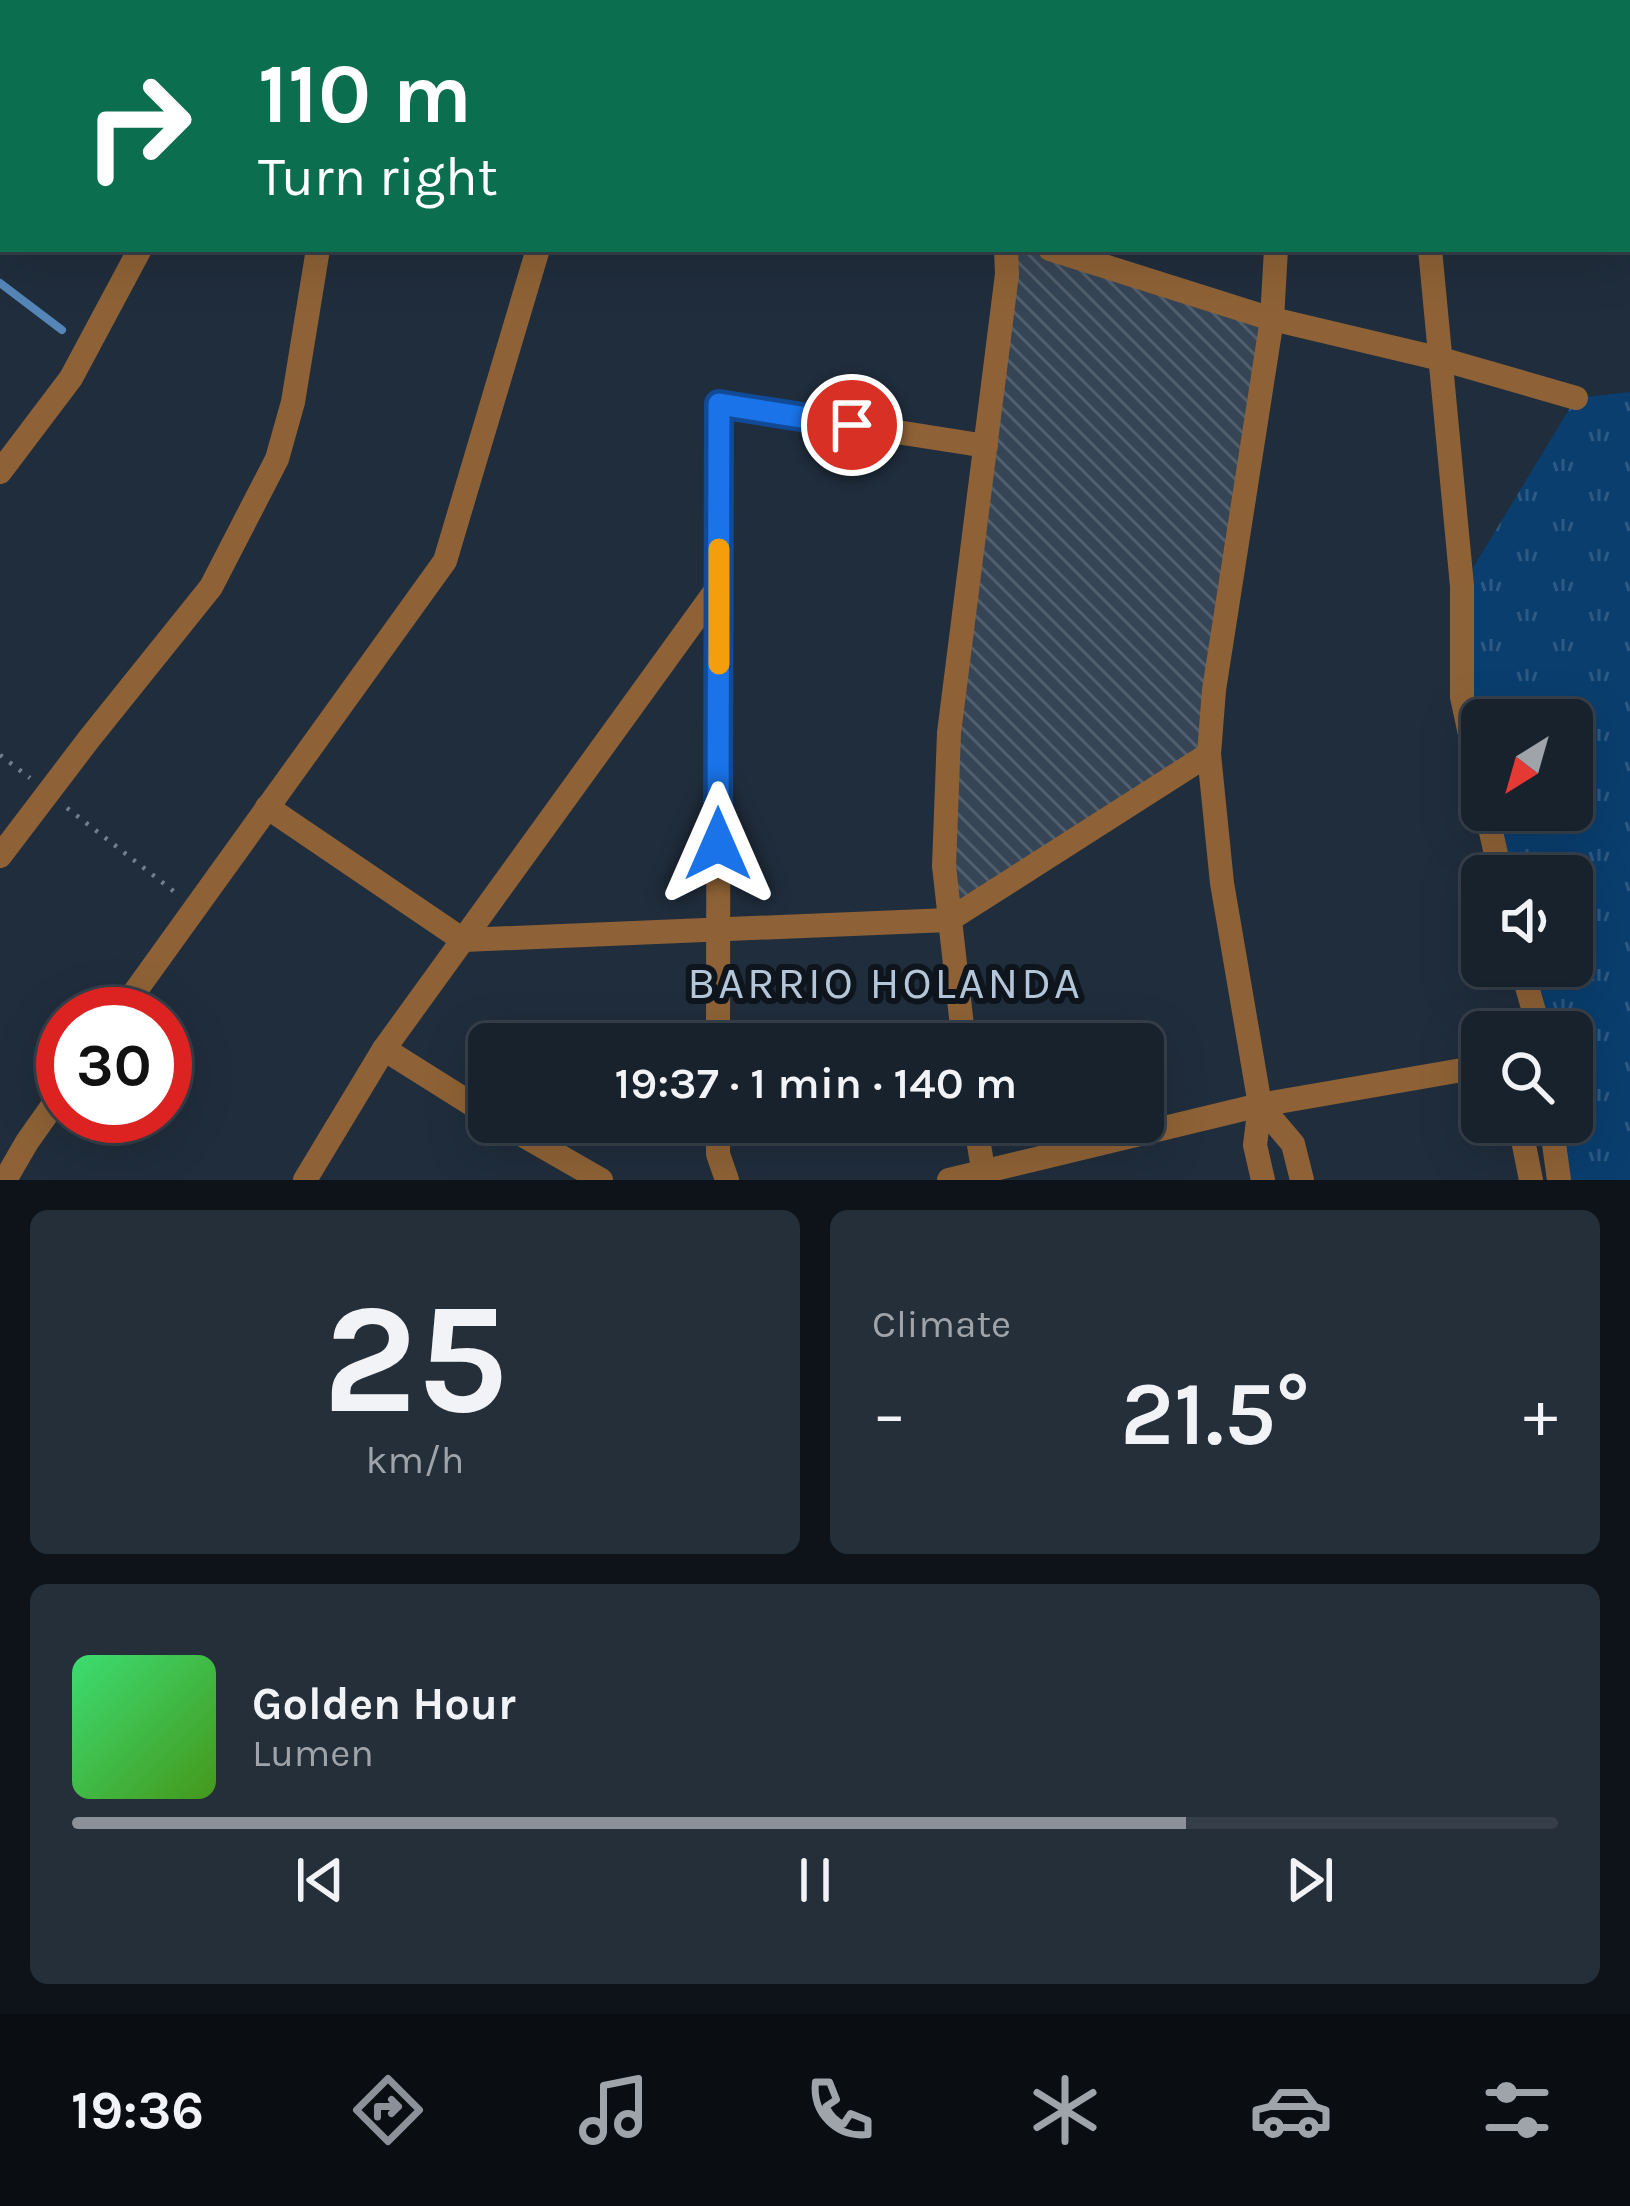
<!DOCTYPE html>
<meta charset="utf-8">
<style>
body{margin:0;font-family:Karla,sans-serif;background:#252f39;color:#f1f3f6;height:100vh;display:flex;flex-direction:column;font-size:45px;white-space:nowrap}
*{box-sizing:border-box;margin:0}
p{font-size:39px;color:#9fa4aa}
.icon{flex:none;width:66px;height:66px;fill:none;stroke:currentColor;stroke-width:2;stroke-linecap:round;stroke-linejoin:round}
.map{position:relative;height:1180px;overflow:hidden}
.panel{display:flex;flex-direction:column;gap:30px;padding:30px;background:#0d1319;flex:1}
.panel>*{flex:none}
.banner{position:absolute;left:0px;top:0px;width:1632px;height:252px;box-shadow:0 12px 48px #0002,0 0 0 3px #363f49;background:#0b6e4f;color:#fff;overflow:hidden}
.needle{width:78px;rotate:217deg}
.tools{position:absolute;left:1461px;top:699px;display:grid;gap:24px}
.tools a{display:grid;place-items:center;width:132px;height:132px;border-radius:18px;background:#18222d;box-shadow:0 12px 48px #0002,0 0 0 3px #363f49;font-size:60px}
.speed{position:absolute;left:36px;top:987px;display:flex;gap:24px;font-size:60px;font-weight:700;text-align:center}
.speed>*{display:grid;place-content:center;width:156px;height:156px;border-radius:50%;background:#18222d;box-shadow:0 12px 48px #0002,0 0 0 3px #363f49;line-height:1}
.speed .limit{border:18px solid #d22;background:#fff;color:#111}
.pin{position:absolute;display:grid;place-items:center;width:102px;height:102px;color:#fff;margin:-51px;border:6px solid #fff;border-radius:50%;box-shadow:0 3px 12px #0007}
.me{position:absolute;width:132px;margin:-66px;rotate:0deg;stroke-linejoin:round;filter:drop-shadow(0 0 9px #0008)}
.turn{display:flex;align-items:center;gap:42px;height:252px;padding:0 60px;font-size:54px}
.turn .icon{width:156px;height:156px;stroke-width:2.5}
.turn b{display:block;font-size:84px;line-height:102px}
.big{font-size:90px;font-weight:600;line-height:1.1}
.panel .card{flex:1;display:flex;flex-direction:column;justify-content:center;gap:18px;min-width:0;padding:0 42px;border-radius:18px;background:#252f39}
.panel .dial{align-items:center;gap:0}
.dial b{font-size:156px;line-height:1}
.song{display:flex;align-items:center;gap:36px}
.cover{width:144px;height:144px;border-radius:18px;background:linear-gradient(135deg,hsl(140 70% 55%),hsl(100 70% 35%))}
.played{height:12px;border-radius:6px;background:linear-gradient(90deg,#8c9099 75%,#363f49 75%)}
.keys{display:flex;justify-content:space-around;direction:ltr}
.heat{display:flex;justify-content:space-between;align-items:center;font-size:66px;direction:ltr}
.panel .tiles{flex:1;display:grid;gap:30px;grid-template-columns:1fr 1fr}
.card:last-child{grid-column:span 2}
.trip{position:absolute;left:468px;top:1023px;width:696px;height:120px;border-radius:18px;background:#18222d;box-shadow:0 12px 48px #0002,0 0 0 3px #363f49;font-weight:600;line-height:120px;text-align:center}
.tabs{display:flex;height:192px;justify-content:space-around;align-items:center;background:#0a0e12;color:#9fa4aa}
.tabs .icon{width:84px;height:84px}
.tabs .on{color:#8c9099}
.tabs b{font-size:54px;color:#f1f3f6}
.map>svg:first-child{display:block}
.grass{fill:url(#grass-tufts)}
.lines{fill:none;stroke-linecap:round;stroke-linejoin:round}
.stream{stroke:#5586b7;stroke-width:8}
.building{fill:url(#building-back-hatch)}
.path{stroke:#747f8c;stroke-width:4.5;stroke-dasharray:3 9;stroke-linecap:butt}
.minor{stroke:#8e6236;stroke-width:24}
.route-casing{stroke:#114b97;stroke-width:30}
.route{stroke:#1a73e8;stroke-width:21}
.slow{stroke:#f59e0b;stroke-width:21}
.labels{text-anchor:middle;stroke-width:12;stroke-linejoin:round;paint-order:stroke}
.neighbourhood-label{font-size:45px;letter-spacing:3px;fill:#b4c6d9;stroke:#0f151c}
</style>
<div class="map">
<svg width="1630" height="1180" viewBox="0 0 1630 1180">
<defs>
<pattern id="grass-tufts" width="24" height="20" patternUnits="userSpaceOnUse" patternTransform="scale(3)"><rect width="24" height="20" fill="#0a3e6e"/><path d="M3 7l-1-3M5 7V3M7 7l1-3M15 17l-1-3M17 17v-4M19 17l1-3" fill="none" stroke="#2d5983"/></pattern>
<pattern id="building-back-hatch" width="6" height="6" patternUnits="userSpaceOnUse" patternTransform="scale(3)"><rect width="6" height="6" fill="#364555"/><path d="M-1 5l2 2M0 0l6 6M5-1l2 2" fill="none" stroke="#525f6d"/></pattern>
</defs>
<rect width="100%" height="100%" fill="#202d3c"/>
<!-- grass -->
<path class="grass" d="M1630,392V1180H1559L1552,1122H1572V1032H1540L1521,966H1572V876H1501L1486,810H1572V720H1482V790L1462,586L1576,398Z"/>
<g class="lines">
<!-- stream -->
<path class="stream" d="M0,283L62,330"/>
</g>
<!-- building -->
<path class="building" d="M1004,249H1050L1272,319L1209,754L949,920V733Z"/>
<g class="lines">
<!-- path -->
<g class="path">
<path d="M0,755L30,778"/>
<path d="M67,808L176,893"/>
</g>
<!-- minor -->
<g class="minor">
<path d="M1054,0L1061,3"/>
<path d="M1282,0V3"/>
<path d="M1406,0V3"/>
<path d="M1605,0L1606,3"/>
<path d="M297,3L301,0"/>
<path d="M441,3L444,0"/>
<path d="M703,3L705,0"/>
<path d="M1016,3L1017,0"/>
<path d="M1629,95L1630,96"/>
<path d="M1050,249L1272,319L1441,359L1576,398"/>
<path d="M1430,249L1462,586V697L1482,790"/>
<path d="M0,472L71,378L140,249"/>
<path d="M267,807L463,940L949,920L1209,754"/>
<path d="M1486,810L1501,876"/>
<path d="M0,856L89,739L211,587L277,459L293,402L318,249"/>
<path d="M1521,966L1540,1032"/>
<path d="M119,1014L445,561L538,249"/>
<path d="M718,1044L719,404L986,446"/>
<path d="M964,1044L944,866L949,733L1007,274L1006,249"/>
<path d="M384,1049L489,1115"/>
<path d="M1260,1105L1293,1144L1302,1180"/>
<path d="M500,1122L601,1180"/>
<path d="M718,1122V1154L727,1180"/>
<path d="M975,1122L985,1180"/>
<path d="M1515,1122L1522,1135L1531,1180"/>
<path d="M1551,1122L1559,1180"/>
<path d="M5,1180L27,1142L63,1091"/>
<path d="M305,1180L384,1049L719,586"/>
<path d="M949,1180L1260,1105L1468,1069L1482,1077"/>
<path d="M1263,1180L1255,1145L1260,1105L1222,883L1209,754L1214,690L1272,319L1276,249"/>
</g>
</g>
<g class="lines">
<!-- route casing -->
<g class="route-casing">
<path id="route" d="M718,844L719,404L852,425"/>
</g>
<!-- route -->
<use href="#route" class="route"/>
<!-- slow -->
<path class="slow" d="M719,664V549"/>
</g>
<g class="labels">
<!-- neighbourhood labels -->
<g class="neighbourhood-label">
<text x="885" y="998">BARRIO HOLANDA</text>
</g>
</g>
</svg>
<div class="tools">
<a><svg class="needle" viewBox="-14 -14 28 28"><path d="M0-13l5 13h-10z" fill="#e53935"/><path d="M0 13l5-13h-10z" fill="#9fa4aa"/></svg></a>
<a><svg class="icon" aria-label="sound" viewBox="0 0 24 24"><path d="M4 9h4l5-4v14l-5-4H4zM17 9q2 3 0 6"/></svg></a>
<a><svg class="icon" aria-label="search" viewBox="0 0 24 24"><circle cx="10" cy="10" r="6"/><path d="M15 15l6 6"/></svg></a>
</div>
<div class="speed"><div class="limit">30</div></div>
<div class="pin" style="left:852px;top:425px;background:#d93025"><svg class="icon" aria-label="arrive" viewBox="0 0 24 24"><path d="M6 21V4h12l-3 4 3 4H6"/></svg></div>
<svg class="me" style="left:718px;top:844px" viewBox="-20 -20 40 40"><path d="M0-17L14 15 0 8-14 15z" fill="#1a73e8" stroke="#fff" stroke-width="4"/></svg>
<div class="trip">19:37 · 1 min · 140 m</div>
<div class="banner">
<div class="turn"><svg class="icon" aria-label="right" viewBox="0 0 24 24"><path d="M7 20v-9h11M14 6l5 5-5 5"/></svg><div><b>110 m</b>Turn right</div></div>
</div>
</div>
<section class="panel">
<div class="tiles">
<div class="card dial"><b>25</b><p>km/h</p></div>
<div class="card"><p>Climate</p>
<div class="heat"><a>−</a><b class="big">21.5°</b><a>+</a></div>
</div>
<div class="card">
<div class="song"><i class="cover"></i><div><b>Golden Hour</b><p>Lumen</p></div></div>
<div class="played"></div>
<div class="keys"><svg class="icon" aria-label="previous" viewBox="0 0 24 24"><path d="M18 5L8 12l10 7zM5 5v14"/></svg><svg class="icon" aria-label="pause" viewBox="0 0 24 24"><path d="M8 5v14M16 5v14"/></svg><svg class="icon" aria-label="next" viewBox="0 0 24 24"><path d="M6 5l10 7-10 7zM19 5v14"/></svg></div>
</div>
</div>
</section>
<nav class="tabs">
<b>19:36</b>
<svg class="icon on" aria-label="directions" viewBox="0 0 24 24"><path d="M12 3l9 9-9 9-9-9zM9 14v-3h6M13 9l2 2-2 2"/></svg>
<svg class="icon" aria-label="music" viewBox="0 0 24 24"><path d="M9 18V5l10-2v13"/><circle cx="6" cy="18" r="3"/><circle cx="16" cy="16" r="3"/></svg>
<svg class="icon" aria-label="phone" viewBox="0 0 24 24"><path d="M5 4h4l2 5-3 2q2 4 5 5l2-3 5 2v4C11 20 4 13 5 4z"/></svg>
<svg class="icon" aria-label="climate" viewBox="0 0 24 24"><path d="M12 3v18M4 7l16 10M4 17L20 7"/></svg>
<svg class="icon" aria-label="car" viewBox="0 0 24 24"><path d="M5 17H2v-5l4-1 3-4h7l3 4 3 1v5h-3M9 17h6M6 11h13"/><circle cx="7" cy="17" r="2"/><circle cx="17" cy="17" r="2"/></svg>
<svg class="icon" aria-label="filters" viewBox="0 0 24 24"><path d="M4 7h16M4 17h16"/><circle cx="9" cy="7" r="2"/><circle cx="15" cy="17" r="2"/></svg>
</nav>
